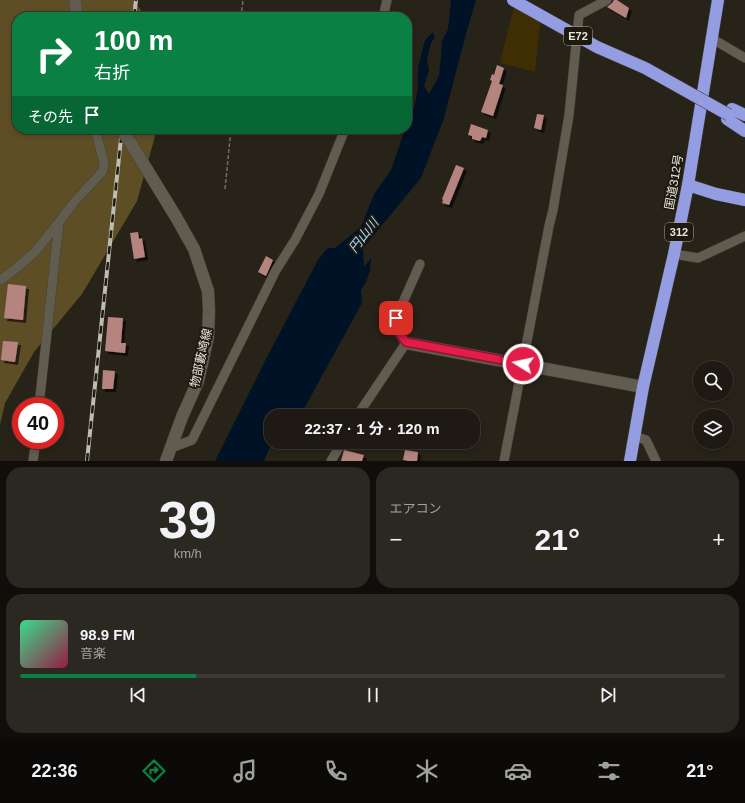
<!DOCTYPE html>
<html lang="ja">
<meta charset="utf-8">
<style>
body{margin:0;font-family:Helvetica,"Noto Sans JP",sans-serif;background:#2b2721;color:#f1f3f6;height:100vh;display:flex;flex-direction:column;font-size:15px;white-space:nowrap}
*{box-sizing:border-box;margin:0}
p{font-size:13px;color:#a1a1a0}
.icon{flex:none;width:22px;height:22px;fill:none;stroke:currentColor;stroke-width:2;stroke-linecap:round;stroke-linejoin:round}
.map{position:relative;height:461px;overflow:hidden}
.sheet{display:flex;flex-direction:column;gap:6px;padding:6px;background:#100e0a;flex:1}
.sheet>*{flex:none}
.banner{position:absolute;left:12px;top:12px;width:400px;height:122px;border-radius:16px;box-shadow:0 2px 6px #0003,0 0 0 1px #3c3833;background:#0b8043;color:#fff;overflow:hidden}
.controls{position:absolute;left:693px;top:361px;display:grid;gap:8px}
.controls a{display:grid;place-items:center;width:40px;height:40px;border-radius:50%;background:#1e1a13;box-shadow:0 2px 6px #0003,0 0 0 1px #3c3833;font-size:20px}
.speed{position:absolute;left:12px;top:397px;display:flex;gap:8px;font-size:20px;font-weight:700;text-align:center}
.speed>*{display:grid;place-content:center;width:52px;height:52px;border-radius:50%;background:#1e1a13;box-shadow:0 2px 6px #0003,0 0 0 1px #3c3833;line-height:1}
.speed .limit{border:6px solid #d22;background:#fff;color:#111}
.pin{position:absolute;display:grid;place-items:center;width:34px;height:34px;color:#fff;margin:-17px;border-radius:8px;box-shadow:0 2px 6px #0006}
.me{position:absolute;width:44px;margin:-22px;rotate:280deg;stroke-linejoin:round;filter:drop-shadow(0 0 3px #0008)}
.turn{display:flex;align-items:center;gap:14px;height:84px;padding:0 16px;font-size:18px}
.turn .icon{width:52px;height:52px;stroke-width:2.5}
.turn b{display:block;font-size:28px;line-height:34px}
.then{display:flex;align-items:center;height:38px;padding:0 16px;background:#0003;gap:8px;font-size:15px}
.big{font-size:30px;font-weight:700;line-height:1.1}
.sheet .card{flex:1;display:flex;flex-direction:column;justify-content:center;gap:6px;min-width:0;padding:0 14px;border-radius:16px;background:#2b2721}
.sheet .dial{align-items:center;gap:0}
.dial b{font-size:52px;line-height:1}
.song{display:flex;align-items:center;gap:12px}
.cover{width:48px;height:48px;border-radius:6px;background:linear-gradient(135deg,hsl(150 70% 55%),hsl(340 70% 35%))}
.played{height:4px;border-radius:2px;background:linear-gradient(90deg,#0b8043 25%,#3c3833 25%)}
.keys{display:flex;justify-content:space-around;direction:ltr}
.heat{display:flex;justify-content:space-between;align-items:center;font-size:22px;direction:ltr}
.sheet .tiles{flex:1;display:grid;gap:6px;grid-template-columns:1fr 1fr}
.card:last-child{grid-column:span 2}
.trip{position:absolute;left:264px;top:409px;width:216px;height:40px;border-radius:16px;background:#1e1a13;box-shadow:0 2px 6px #0003,0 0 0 1px #3c3833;font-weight:700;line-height:40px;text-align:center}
.tab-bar{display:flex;height:64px;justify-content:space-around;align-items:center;background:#0c0a08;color:#a1a1a0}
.tab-bar .icon{width:28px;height:28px}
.tab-bar .on{color:#0b8043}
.tab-bar b{font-size:18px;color:#f1f3f6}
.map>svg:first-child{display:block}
.green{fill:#3e2f02}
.forest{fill:#5e4e25}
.water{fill:#001225}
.building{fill:#b6847f;filter:url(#shadow)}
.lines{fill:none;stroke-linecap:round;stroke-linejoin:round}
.street-casing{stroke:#444138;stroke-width:10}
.secondary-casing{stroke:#444138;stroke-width:13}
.highway-casing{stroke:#444138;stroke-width:13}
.path{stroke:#736e65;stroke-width:1.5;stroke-dasharray:4 2;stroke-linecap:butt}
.street{stroke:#615c50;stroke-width:9}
.secondary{stroke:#615c50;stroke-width:12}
.highway{stroke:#959de2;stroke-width:12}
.rail-casing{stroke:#bfbcb4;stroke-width:4}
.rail{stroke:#1e1a0f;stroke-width:2.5;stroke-dasharray:8;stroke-linecap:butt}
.secondary-bridge-casing{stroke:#444138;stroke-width:13;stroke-linecap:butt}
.highway-bridge-casing{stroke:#444138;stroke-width:13;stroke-linecap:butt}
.secondary-bridge{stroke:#615c50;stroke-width:12}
.highway-bridge{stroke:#959de2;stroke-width:12}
.route-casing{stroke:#92132f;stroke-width:10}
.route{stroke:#e11d48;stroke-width:7}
.labels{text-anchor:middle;stroke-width:4;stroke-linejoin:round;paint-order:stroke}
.shield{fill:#1e1a0f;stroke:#aba79f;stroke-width:1}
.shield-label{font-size:11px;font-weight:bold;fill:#e7e4dd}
.street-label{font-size:12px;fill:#e7e4dd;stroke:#1e1a0f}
.water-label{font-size:13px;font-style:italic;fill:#a7d8ff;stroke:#1e1a0f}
</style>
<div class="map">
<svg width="745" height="461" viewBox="0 0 745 461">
<defs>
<filter id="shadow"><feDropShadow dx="3" dy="3" stdDeviation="0" flood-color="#0009"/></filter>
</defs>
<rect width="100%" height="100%" fill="#282319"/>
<!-- green -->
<path class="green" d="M515,3L541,16L535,72L500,63Z"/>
<!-- forest -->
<path class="forest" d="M0,0H133L146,17H17V129H157L137,201L82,294L34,352L5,403L0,425Z"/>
<!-- water -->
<path class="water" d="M451,0H476L466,34L444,118L421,178L363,248L364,267L371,258L370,271L366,282L361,290L362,303L300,416H296V410L292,416H271V442H272L264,461H215L267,357L319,258L328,248H335L361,227L374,194L391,170L405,129H407V125L414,108L418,87V67L425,40L433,32L435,37L431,43L427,59L429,71L424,86L429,94L439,76L441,55L442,41L448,29Z"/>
<!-- building -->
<g class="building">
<path d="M614,0H617L629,8L626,18L607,7L612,3Z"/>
<path d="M497,65L504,68L499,84L503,85L493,116L481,112L492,81L490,80L492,74L494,75Z"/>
<path d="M537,114L544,115L541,130L534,128Z"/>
<path d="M471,124L488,130L486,138L482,137L480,141L472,139V136L468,135Z"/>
<path d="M456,165L464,168L449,205L442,203L443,200L442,199Z"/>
<path d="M138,232L139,239L142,238L145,257L134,259L130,233Z"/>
<path d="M266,256L273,260L266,276L258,272Z"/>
<path d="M8,284L26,286L23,320L4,318Z"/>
<path d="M108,317L123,318L121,343H126L125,353L105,351Z"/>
<path d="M3,341L18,342L15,362L1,360Z"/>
<path d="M103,370L115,371L113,389H102Z"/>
<path d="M344,450L364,455L362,461H341Z"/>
<path d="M405,450L418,452L417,461H409L403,460Z"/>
</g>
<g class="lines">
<!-- street casing -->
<g class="street-casing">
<g id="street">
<path d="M383,17L387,0"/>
<path d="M711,38L745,58"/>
<path d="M674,254L698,258L745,236"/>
<path d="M0,280L14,270L35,252L59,222L75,201L102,172L104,166L103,159L95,129"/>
<path d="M39,406L59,222"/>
<path d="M357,416L406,343L397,330L396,318L420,264"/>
<path d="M634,436L646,440L656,461"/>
<path d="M171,448L192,440L276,270L295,240L319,194L345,129"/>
<path d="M33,461L36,440"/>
<path d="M331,461L342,442"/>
<path d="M504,461L549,226L553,210L569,115L579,15L607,0"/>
</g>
</g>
<!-- secondary casing -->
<g class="secondary-casing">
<g id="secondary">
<path d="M75,0L77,17"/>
<path d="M130,142L176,217L194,249L208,291L209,310L208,337L198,381L182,417L166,461"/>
<path d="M406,343L643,387"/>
</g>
</g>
<!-- highway casing -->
<g class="highway-casing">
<g id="highway">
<path d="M732,109L745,115"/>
<path d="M727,119L745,131"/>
<path d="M688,185L716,194L745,200"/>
<path d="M630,461L643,387L674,254L688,185L718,0"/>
</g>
</g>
<!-- path -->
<g class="path">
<path d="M241,17L243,0"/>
<path d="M225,189L231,129"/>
</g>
<!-- street -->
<use href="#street" class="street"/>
<!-- secondary -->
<use href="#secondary" class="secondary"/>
<!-- highway -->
<use href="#highway" class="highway"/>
<!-- rail casing -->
<g class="rail-casing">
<g id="rail">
<path d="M134,17L136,0"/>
<path d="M87,461L122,129"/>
</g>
</g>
<!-- rail -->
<use href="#rail" class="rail"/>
<!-- secondary-bridge casing -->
<g class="secondary-bridge-casing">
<path id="secondary-bridge" d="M121,129L130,142"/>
</g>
<!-- highway-bridge casing -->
<g class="highway-bridge-casing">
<path id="highway-bridge" d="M513,0L597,47L645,68L729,115"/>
</g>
<!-- secondary-bridge -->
<use href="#secondary-bridge" class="secondary-bridge"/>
<!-- highway-bridge -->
<use href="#highway-bridge" class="highway-bridge"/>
</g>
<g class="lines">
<!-- route casing -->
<g class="route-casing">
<path id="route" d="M396,318L397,330L406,342L523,364"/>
</g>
<!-- route -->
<use href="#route" class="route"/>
</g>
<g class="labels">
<!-- shield labels -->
<g class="shield">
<rect x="564" y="27" width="28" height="18" rx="3"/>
<rect x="665" y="223" width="28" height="18" rx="3"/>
</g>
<g class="shield-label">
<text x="578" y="40">E72</text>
<text x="679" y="236">312</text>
</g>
<!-- street labels -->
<g class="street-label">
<text transform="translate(674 182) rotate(-80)" y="4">国道312号</text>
<text transform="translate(201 358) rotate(-77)" y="4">物部藪崎線</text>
</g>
<!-- water labels -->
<g class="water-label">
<text transform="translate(363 235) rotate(-52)" y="5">円山川</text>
</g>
</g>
</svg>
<div class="controls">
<a><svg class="icon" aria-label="search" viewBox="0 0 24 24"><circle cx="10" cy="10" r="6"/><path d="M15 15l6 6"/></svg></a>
<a><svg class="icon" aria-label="layers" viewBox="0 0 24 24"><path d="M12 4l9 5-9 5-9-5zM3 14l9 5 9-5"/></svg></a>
</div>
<div class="speed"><div class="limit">40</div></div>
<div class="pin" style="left:396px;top:318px;background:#d93025"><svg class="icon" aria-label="arrive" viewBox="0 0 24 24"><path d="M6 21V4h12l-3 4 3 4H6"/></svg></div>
<svg class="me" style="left:523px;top:364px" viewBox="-20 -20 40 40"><circle r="17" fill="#e11d48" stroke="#fff" stroke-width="3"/><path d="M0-11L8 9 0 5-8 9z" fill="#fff"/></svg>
<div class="trip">22:37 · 1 分 · 120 m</div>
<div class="banner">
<div class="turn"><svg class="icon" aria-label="right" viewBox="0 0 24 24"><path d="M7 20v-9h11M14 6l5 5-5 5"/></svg><div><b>100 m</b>右折</div></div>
<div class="then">その先<svg class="icon" aria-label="arrive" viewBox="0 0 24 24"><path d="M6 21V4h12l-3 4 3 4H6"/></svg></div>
</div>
</div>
<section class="sheet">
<div class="tiles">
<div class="card dial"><b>39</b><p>km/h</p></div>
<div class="card"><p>エアコン</p>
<div class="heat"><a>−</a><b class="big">21°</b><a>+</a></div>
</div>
<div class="card">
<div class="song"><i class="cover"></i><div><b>98.9 FM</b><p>音楽</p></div></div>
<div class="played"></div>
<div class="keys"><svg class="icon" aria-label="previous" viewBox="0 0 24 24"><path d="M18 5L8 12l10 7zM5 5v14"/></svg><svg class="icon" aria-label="pause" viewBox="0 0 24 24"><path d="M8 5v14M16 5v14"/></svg><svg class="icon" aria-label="next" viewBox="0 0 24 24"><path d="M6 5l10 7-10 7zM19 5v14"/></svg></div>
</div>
</div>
</section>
<nav class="tab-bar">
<b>22:36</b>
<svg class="icon on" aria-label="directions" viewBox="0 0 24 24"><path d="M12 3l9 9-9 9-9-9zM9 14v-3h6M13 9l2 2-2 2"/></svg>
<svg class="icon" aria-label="music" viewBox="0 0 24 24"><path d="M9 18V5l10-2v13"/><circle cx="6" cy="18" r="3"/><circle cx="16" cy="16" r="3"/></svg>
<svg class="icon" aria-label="phone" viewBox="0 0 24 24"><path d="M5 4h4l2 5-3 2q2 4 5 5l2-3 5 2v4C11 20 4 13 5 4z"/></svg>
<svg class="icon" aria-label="climate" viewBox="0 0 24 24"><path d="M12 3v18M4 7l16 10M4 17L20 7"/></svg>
<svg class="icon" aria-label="car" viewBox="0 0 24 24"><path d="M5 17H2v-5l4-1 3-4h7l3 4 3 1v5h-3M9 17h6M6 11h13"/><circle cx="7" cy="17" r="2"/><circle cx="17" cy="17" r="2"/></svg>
<svg class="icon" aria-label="filters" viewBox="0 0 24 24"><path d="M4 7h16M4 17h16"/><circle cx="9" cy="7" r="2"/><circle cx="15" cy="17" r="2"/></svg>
<b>21°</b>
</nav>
